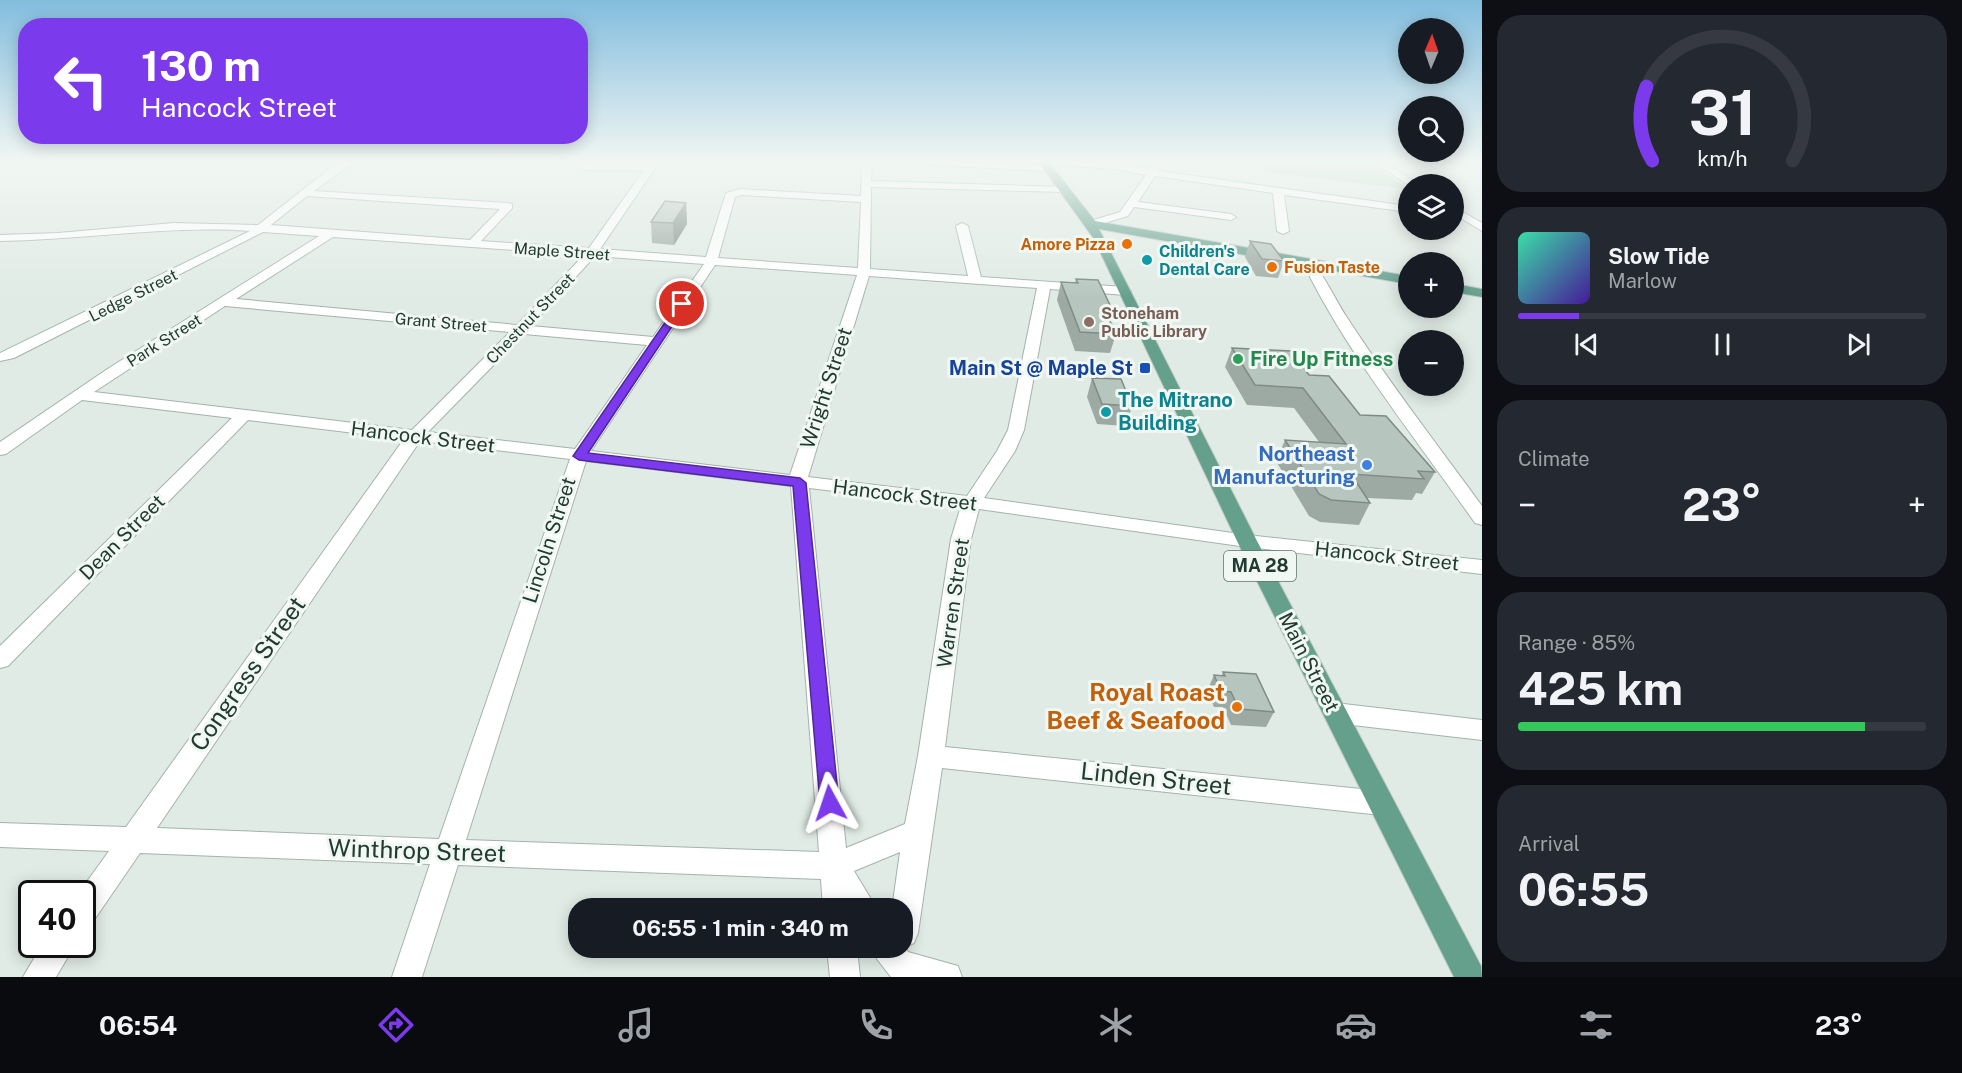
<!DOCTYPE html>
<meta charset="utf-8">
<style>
body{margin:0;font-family:"Public Sans",sans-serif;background:#242831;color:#f1f3f6;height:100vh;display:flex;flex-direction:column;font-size:22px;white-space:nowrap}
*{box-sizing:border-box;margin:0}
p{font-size:20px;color:#9ea1a6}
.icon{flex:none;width:33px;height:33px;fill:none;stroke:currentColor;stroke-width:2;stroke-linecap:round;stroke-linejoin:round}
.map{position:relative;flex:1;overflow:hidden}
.side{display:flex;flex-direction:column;gap:15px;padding:15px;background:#0d0f14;width:480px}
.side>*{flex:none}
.guide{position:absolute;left:18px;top:18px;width:570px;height:126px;border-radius:24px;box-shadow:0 3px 15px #0003;background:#7c3aed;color:#fff;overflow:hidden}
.needle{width:39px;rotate:2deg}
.fabs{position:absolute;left:1398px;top:18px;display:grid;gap:12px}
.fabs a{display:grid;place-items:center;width:66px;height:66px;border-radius:50%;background:#171b24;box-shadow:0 3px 15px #0003;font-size:30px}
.speed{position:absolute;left:18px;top:880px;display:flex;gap:12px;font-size:30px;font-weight:700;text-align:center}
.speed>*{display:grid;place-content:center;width:78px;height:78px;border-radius:50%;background:#171b24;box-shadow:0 3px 15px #0003;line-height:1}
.speed .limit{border:3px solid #111;border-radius:9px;background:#fff;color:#111}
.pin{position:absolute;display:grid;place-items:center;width:51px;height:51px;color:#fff;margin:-26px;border:3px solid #fff;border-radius:50%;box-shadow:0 2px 6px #0007}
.me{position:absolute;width:66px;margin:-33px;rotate:355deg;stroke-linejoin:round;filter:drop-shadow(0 0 4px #0008)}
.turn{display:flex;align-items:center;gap:21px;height:126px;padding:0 24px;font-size:27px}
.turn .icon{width:78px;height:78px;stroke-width:2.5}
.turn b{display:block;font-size:42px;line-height:51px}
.big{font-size:45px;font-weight:700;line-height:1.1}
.side .card{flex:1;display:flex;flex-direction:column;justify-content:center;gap:9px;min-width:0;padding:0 21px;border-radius:24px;background:#242831}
.side .dial{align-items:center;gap:0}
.dial svg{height:156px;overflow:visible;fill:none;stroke:#363941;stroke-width:7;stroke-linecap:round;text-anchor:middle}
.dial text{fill:#f1f3f6;stroke:none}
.song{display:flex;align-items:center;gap:18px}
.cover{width:72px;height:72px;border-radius:9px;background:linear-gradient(135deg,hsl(160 70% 55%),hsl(260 70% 35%))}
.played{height:6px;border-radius:3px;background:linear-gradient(90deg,#7c3aed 15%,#363941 15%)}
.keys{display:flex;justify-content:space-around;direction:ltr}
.heat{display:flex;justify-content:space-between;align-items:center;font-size:33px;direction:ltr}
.charge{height:9px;border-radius:4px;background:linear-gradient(90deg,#34c759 85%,#363941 0)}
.trip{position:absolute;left:568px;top:898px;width:345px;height:60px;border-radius:24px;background:#171b24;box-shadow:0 3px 15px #0003;font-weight:700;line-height:60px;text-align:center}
.tabs{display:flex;height:96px;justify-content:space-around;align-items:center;background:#090b0e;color:#9ea1a6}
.tabs .icon{width:42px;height:42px}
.tabs .active{color:#7c3aed}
.tabs b{font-size:27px;color:#f1f3f6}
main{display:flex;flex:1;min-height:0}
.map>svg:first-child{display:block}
.green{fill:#b9dcc0}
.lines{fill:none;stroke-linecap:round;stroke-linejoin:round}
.minor-casing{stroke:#a3b3ac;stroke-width:2}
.major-casing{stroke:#c1c8c6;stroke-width:2}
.minor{fill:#fff;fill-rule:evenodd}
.major{fill:#65a08c;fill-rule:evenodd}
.wall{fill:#9daaa3}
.shaded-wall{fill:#7f8b85}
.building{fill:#b6c6be;stroke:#7f8b85;stroke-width:1.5}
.route{fill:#7c3aed;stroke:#51269a;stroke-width:1.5}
.food-dot{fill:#e8710a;stroke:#f1f8f4;stroke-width:2}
.culture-dot{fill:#0f9aa8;stroke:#f1f8f4;stroke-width:2}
.education-dot{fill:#8d6e63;stroke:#f1f8f4;stroke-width:2}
.leisure-dot{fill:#2e9e5b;stroke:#f1f8f4;stroke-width:2}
.transit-dot{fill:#1a4fb4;stroke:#f1f8f4;stroke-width:2}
.shop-dot{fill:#3f7fe0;stroke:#f1f8f4;stroke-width:2}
.labels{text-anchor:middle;stroke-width:6;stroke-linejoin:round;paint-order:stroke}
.far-food-label{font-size:16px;font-weight:bold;fill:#c56008;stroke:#f1f8f4;text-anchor:end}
.far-street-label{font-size:16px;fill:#213b32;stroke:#f1f8f4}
.far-culture-label{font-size:16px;font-weight:bold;fill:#0d838f;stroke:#f1f8f4;text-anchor:start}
.far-education-label{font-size:16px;font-weight:bold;fill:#785e54;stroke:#f1f8f4;text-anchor:start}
.shield{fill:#f1f8f4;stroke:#5f746c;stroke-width:1.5}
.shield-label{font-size:18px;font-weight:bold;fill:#213b32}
.leisure-label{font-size:20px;font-weight:bold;fill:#27864d;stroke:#f1f8f4;text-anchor:start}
.transit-label{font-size:20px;font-weight:bold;fill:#164399;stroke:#f1f8f4;text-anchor:end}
.street-label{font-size:20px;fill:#213b32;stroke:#f1f8f4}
.culture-label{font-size:20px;font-weight:bold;fill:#0d838f;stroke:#f1f8f4;text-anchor:start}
.shop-label{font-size:20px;font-weight:bold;fill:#366cbe;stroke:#f1f8f4;text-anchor:end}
.near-street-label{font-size:24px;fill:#213b32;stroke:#f1f8f4}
.near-food-label{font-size:24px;font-weight:bold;fill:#c56008;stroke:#f1f8f4;text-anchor:end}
</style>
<main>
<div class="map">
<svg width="1482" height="977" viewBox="0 0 1482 977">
<rect width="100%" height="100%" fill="#e0ebe5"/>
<!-- green -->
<path class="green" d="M1265,161H1368L1408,189L1265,172Z"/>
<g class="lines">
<!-- minor casing -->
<g class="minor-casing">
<g id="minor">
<path d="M342,161H355L314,191L508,203L512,204V208L481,241L589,248L644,170H586L574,167L569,161L586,164H648L650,161H660L600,249L706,257L726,193L740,189L861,196L862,161H872L871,181L1067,187V191L1063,192L871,187L870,269L968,276L956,226L962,223L968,226L981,277L1125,287L1131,291L1125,295L1050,289L1024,430L1015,451L984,498L1247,535L1482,560V574L1247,547L979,509L971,539L945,747L1381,791L1390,795L1394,803L1390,811L1381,815L942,768L918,933L914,943L905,947L908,952L958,966L962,977H891L877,959L873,948H903V909H892L900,852L854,871L877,909H823L821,879L458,865L422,977H392L430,864L140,853L92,923L82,927V894H78L109,851L0,847V823L126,827L404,439L248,420L8,666L0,668V646L232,418L82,400L6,454L0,455V442L109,368L319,236L263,232L14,358L0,361V353L250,231C167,225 83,240 0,241V235L58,233L174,223L258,225L333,166ZM741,195L861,202L858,268L718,258L735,197ZM307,196L500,209L470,240L271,225ZM333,237L584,255L517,325L236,299ZM595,256L704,264L653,337L531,326ZM715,265L857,275L790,475L591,451ZM869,276L1037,288L1008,430L997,451L967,496L808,477ZM225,306L510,332L412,430L94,392ZM524,334L647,345L575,449L428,432ZM420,441L570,459L439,839L157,828ZM586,461L791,486L819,852L466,840ZM809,488L961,506L951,539L918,756L905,824L846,848Z"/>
<path d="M914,161L1047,165L1052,168L1047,171L919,164Z"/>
<path d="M1038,161L1116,163L1149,169L1155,161H1165L1158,171L1408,206V212L1284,195L1289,231L1283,234L1277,231L1273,193L1155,176L1138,202L1231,214L1236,217L1231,220L1134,207L1128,216L1091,227L1085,224L1087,222L1120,212L1146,175L1116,169L1043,164Z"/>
<path d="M1372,161H1384L1418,184L1408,185Z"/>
<path d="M1454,207L1482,223V231L1454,214Z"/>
<path d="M1309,259C1317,262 1339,306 1346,316C1388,381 1436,443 1482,506V525L1475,523C1417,440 1347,354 1303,263Z"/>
<path d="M1335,703L1482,720V740L1335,723L1327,720L1323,713L1327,706Z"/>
<path d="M42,945H75L56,977H23Z"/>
<path d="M827,948H857L860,977H830Z"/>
</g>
</g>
<!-- major casing -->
<g class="major-casing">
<g id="major">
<path d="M1038,161H1048L1095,221L1408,276V284L1099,229L1257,541L1481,966L1482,977H1454L1237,541L1094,239Z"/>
<path d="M1454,284L1482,289V297L1454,292Z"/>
</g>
</g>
<!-- minor -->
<use href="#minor" class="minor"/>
<!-- major -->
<use href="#major" class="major"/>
</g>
<!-- wall -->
<g class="wall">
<path d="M686,203L687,224L674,245L652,243L651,222Z"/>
<path d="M1250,241L1284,261L1278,278L1256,276L1245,257Z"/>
<path d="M1076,279L1111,307L1108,317L1116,334L1110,353L1075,351L1057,300L1061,282L1075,283Z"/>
<path d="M1232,348L1309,375L1360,415L1435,472L1422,494L1416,493L1412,500L1367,498L1370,503L1359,525L1320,522L1309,516L1276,461L1285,440L1319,442L1294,408L1247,405L1225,367Z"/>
<path d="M1092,378L1132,406L1126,426L1097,424L1087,397Z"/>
<path d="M1223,672L1274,712L1266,727L1231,725L1223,707H1214L1207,691L1214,675H1222Z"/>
</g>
<!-- shaded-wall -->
<path class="shaded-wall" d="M686,203L687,224L674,245L673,223Z"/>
<!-- building -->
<g class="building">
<path d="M665,201L686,203L673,223L651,222Z"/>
<path d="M1250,241L1271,244L1284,261L1262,259Z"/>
<path d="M1076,279L1098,280L1111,307L1103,306L1116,334L1080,332L1061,282L1078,283Z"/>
<path d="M1232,348L1292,351L1309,375L1329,376L1360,415L1386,416L1435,472L1418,471L1424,479L1351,474L1370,503L1331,500L1319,494L1285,440L1346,444L1303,388L1255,385Z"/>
<path d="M1092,378L1121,379L1132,406L1102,404Z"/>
<path d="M1223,672L1256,674L1274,712L1239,709L1231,692L1221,691L1214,675L1225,676Z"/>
</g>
<!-- sky -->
<linearGradient id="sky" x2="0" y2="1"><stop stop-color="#82bdde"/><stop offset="0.54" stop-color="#f1f6f3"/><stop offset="1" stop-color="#f1f6f3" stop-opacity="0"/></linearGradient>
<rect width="1482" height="298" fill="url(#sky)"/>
<!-- route -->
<path class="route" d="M679,302L687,304L588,453L800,478L806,483L839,803L837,810L830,812L822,810L820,803L793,486L579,460L573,456Z"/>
<!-- markers -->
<g class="food-dot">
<circle cx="1127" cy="244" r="6"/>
<circle cx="1272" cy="267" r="6"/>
<circle cx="1237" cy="707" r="6"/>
</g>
<g class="culture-dot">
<circle cx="1147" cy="260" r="6"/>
<circle cx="1106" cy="412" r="6"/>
</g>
<circle class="education-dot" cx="1089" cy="322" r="6"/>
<circle class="leisure-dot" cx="1238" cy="359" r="6"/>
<rect class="transit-dot" x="1139" y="362" width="12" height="12" rx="3"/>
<circle class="shop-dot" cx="1367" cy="465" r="6"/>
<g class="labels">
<!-- far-food labels -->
<g class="far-food-label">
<text x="1115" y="250">Amore Pizza</text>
<text x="1284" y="273" text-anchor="start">Fusion Taste</text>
</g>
<!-- far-street labels -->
<g class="far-street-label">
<text transform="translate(562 251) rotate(4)" y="6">Maple Street</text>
<text transform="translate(133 295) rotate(-27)" y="6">Ledge Street</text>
<text transform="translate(530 318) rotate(-46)" y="6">Chestnut Street</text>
<text transform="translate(441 322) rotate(5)" y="6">Grant Street</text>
<text transform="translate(164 340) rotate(-32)" y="6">Park Street</text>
</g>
<!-- far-culture labels -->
<g class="far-culture-label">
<text x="1159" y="257">Children's<tspan x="1159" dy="18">Dental Care</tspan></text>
</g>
<!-- far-education labels -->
<g class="far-education-label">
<text x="1101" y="319">Stoneham<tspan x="1101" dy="18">Public Library</tspan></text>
</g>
<!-- shield labels -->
<rect class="shield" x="1224" y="551" width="72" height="30" rx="4.5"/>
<g class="shield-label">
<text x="1260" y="572">MA 28</text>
</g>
<!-- leisure labels -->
<g class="leisure-label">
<text x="1250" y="366">Fire Up Fitness</text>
</g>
<!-- transit labels -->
<g class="transit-label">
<text x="1133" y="375">Main St @ Maple St</text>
</g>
<!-- street labels -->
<g class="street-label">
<text transform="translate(826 388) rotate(-72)" y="7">Wright Street</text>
<text transform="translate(423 437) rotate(7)" y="7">Hancock Street</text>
<text transform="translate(905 495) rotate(7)" y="7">Hancock Street</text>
<text transform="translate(122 537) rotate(-45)" y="7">Dean Street</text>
<text transform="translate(549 540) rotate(-72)" y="7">Lincoln Street</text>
<text transform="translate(1387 556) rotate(6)" y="7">Hancock Street</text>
<text transform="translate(953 603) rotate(-82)" y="7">Warren Street</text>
<text transform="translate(1309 662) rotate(63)" y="7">Main Street</text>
</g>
<!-- culture labels -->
<g class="culture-label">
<text x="1118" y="407">The Mitrano<tspan x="1118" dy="23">Building</tspan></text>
</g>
<!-- shop labels -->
<g class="shop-label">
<text x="1355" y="461">Northeast<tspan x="1355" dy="23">Manufacturing</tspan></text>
</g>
<!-- near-street labels -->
<g class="near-street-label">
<text transform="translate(248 674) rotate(-55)" y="8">Congress Street</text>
<text transform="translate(1156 779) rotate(6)" y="8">Linden Street</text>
<text transform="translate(417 851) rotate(2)" y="8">Winthrop Street</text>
</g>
<!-- near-food labels -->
<g class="near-food-label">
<text x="1225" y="701">Royal Roast<tspan x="1225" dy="28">Beef &amp; Seafood</tspan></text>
</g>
</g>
</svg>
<div class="fabs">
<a><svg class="needle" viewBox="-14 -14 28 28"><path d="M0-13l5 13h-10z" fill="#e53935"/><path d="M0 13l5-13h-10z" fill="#9ea1a6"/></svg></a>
<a><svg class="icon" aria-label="search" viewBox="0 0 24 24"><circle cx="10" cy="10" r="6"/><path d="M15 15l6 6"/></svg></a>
<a><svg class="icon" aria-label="layers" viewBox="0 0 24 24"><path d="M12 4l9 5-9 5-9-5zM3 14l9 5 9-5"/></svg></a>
<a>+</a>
<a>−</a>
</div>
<div class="speed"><div class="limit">40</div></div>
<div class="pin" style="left:682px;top:304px;background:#d93025"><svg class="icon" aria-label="arrive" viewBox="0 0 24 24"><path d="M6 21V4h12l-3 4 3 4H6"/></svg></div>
<svg class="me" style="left:830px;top:803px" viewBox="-20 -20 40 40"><path d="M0-17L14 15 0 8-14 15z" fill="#7c3aed" stroke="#fff" stroke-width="4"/></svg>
<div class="trip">06:55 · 1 min · 340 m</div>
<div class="guide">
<div class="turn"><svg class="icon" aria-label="left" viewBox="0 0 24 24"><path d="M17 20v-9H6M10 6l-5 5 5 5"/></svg><div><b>130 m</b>Hancock Street</div></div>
</div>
</div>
<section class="side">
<div class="card dial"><svg viewBox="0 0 100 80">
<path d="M14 69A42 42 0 1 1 86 69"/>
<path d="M14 69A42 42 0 0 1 11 31" stroke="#7c3aed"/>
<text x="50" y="56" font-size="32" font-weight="700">31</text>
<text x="50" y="72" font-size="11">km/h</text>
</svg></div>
<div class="card">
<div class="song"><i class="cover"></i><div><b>Slow Tide</b><p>Marlow</p></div></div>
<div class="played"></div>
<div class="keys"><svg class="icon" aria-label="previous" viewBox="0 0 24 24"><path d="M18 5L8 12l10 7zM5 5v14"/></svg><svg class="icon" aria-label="pause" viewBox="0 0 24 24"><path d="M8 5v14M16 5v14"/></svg><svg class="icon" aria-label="next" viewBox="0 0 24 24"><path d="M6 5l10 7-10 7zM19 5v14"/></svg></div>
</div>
<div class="card"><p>Climate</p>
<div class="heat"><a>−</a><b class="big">23°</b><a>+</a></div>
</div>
<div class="card"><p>Range · 85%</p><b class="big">425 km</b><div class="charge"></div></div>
<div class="card"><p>Arrival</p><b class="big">06:55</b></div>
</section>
</main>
<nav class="tabs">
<b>06:54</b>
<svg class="icon active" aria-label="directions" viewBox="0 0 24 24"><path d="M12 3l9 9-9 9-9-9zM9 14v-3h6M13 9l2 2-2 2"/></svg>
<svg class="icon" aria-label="music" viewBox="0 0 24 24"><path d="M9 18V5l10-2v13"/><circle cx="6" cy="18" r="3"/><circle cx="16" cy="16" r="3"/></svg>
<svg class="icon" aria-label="phone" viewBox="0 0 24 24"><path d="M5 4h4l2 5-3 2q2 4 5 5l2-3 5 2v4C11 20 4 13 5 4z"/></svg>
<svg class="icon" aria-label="climate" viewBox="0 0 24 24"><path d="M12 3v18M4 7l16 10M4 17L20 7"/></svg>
<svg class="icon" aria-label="car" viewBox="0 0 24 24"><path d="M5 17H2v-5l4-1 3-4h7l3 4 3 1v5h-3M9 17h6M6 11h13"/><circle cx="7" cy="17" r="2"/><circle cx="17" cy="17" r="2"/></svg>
<svg class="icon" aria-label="filters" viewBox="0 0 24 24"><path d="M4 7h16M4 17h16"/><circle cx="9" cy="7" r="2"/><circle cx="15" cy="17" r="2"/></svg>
<b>23°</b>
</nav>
